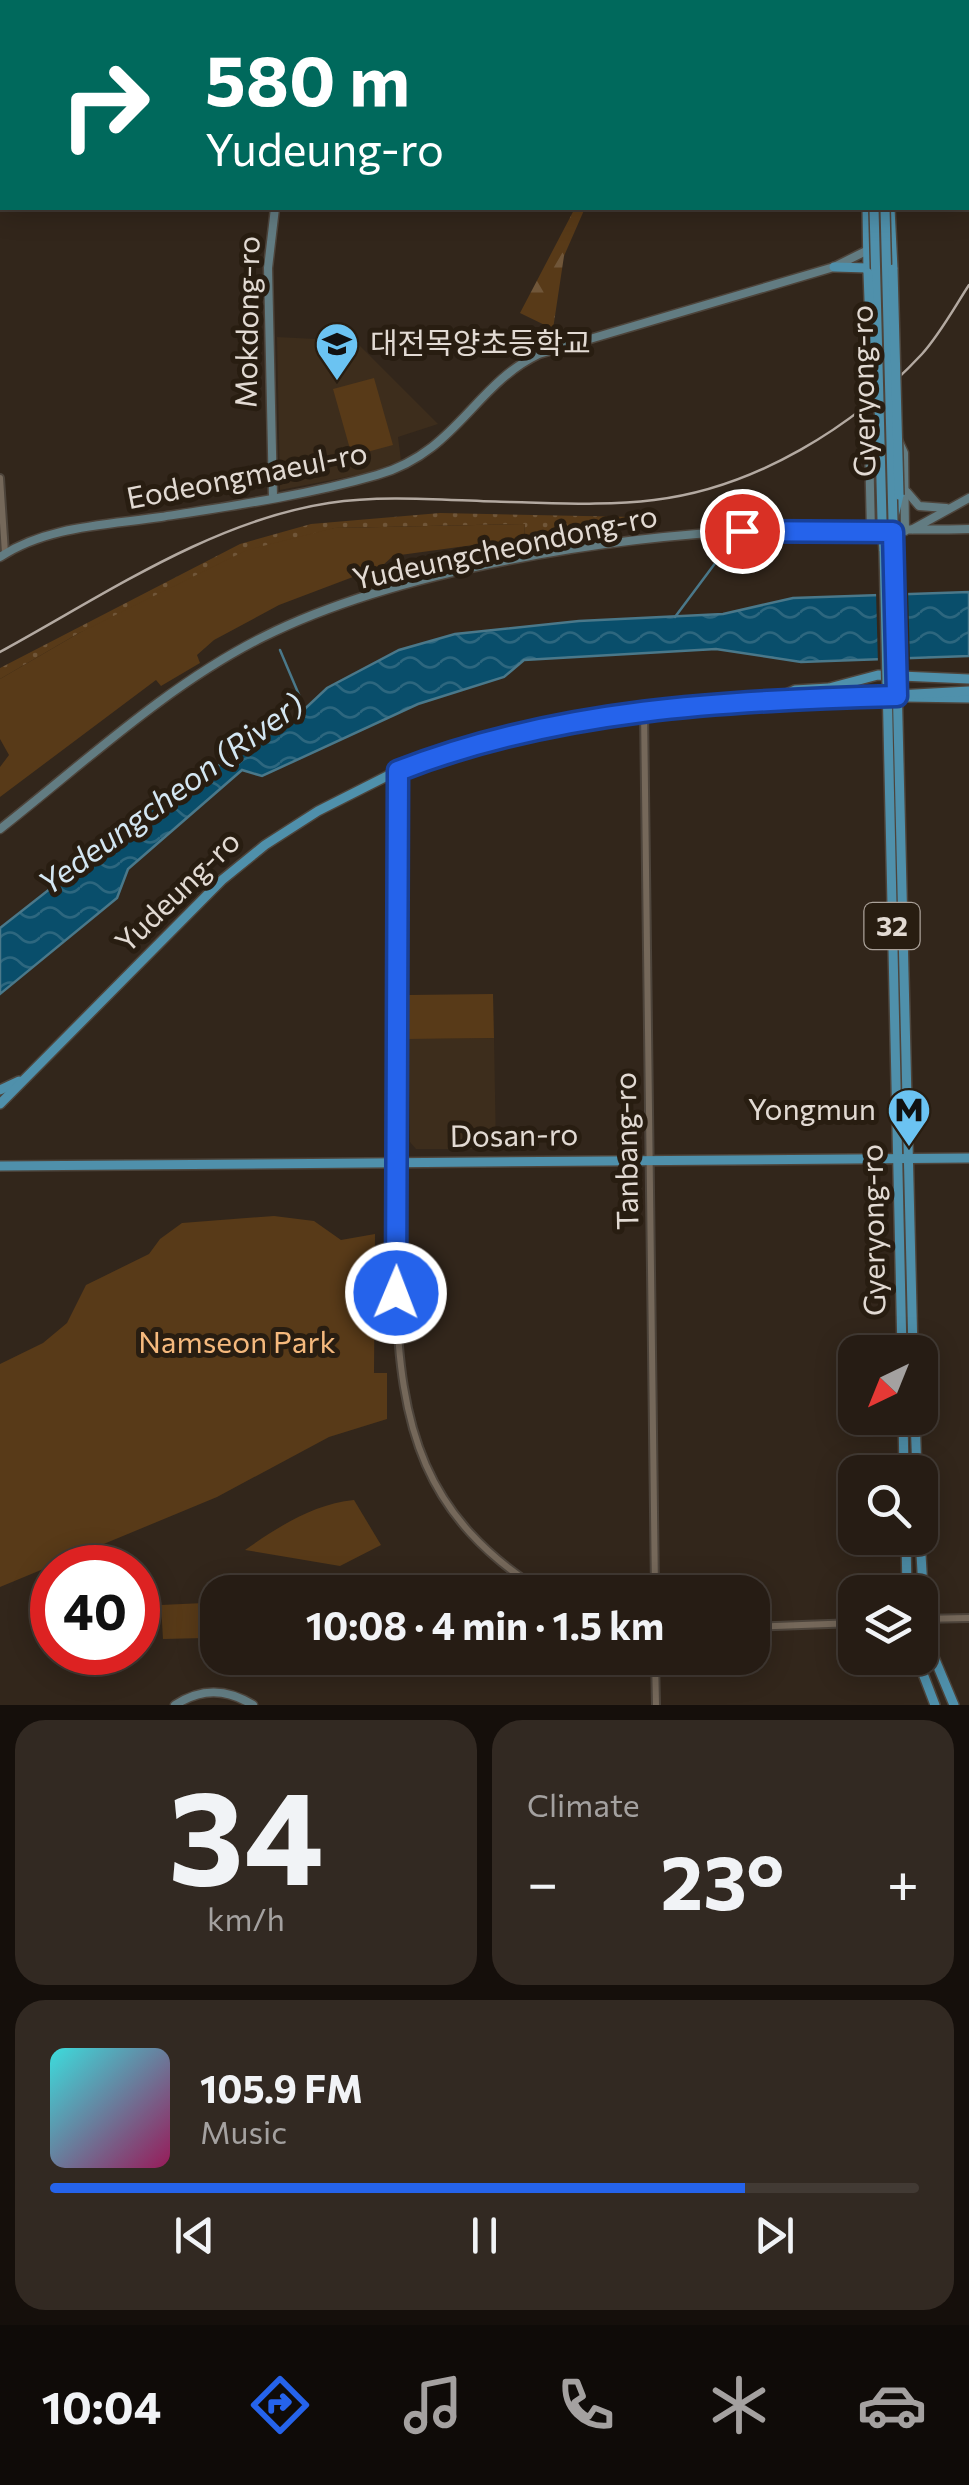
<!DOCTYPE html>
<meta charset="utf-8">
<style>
body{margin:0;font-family:Commissioner,"Noto Sans KR",sans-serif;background:#322922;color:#f1f3f6;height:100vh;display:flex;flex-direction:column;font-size:38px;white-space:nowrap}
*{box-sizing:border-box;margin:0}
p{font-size:32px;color:#a4a1a0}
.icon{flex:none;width:55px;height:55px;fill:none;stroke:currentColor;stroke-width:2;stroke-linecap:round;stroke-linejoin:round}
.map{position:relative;height:1705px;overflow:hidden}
.panel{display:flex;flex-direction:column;gap:15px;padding:15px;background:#150f0b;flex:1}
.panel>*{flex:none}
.top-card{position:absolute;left:0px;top:0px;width:970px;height:210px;box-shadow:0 5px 25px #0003,0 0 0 2px #423a34;background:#00695c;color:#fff;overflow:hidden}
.needle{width:65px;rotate:223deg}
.controls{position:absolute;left:838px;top:1335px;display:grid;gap:20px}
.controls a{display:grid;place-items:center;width:100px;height:100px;border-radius:20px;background:#261c14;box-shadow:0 5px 25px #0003,0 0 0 2px #423a34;font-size:50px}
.speed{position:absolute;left:30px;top:1545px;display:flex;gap:20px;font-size:50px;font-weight:700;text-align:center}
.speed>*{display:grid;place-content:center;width:130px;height:130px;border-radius:50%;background:#261c14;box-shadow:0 5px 25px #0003,0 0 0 2px #423a34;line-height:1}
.speed .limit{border:15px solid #d22;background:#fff;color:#111}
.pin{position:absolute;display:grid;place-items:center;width:85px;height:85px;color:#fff;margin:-42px;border:5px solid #fff;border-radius:50%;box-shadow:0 2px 10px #0007}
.me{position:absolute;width:110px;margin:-55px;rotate:1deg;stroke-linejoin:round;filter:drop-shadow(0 0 8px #0008)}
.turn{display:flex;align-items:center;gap:35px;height:210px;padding:0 40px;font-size:45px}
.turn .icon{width:130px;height:130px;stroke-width:2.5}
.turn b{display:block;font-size:70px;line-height:85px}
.big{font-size:75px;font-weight:700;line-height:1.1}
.panel .card{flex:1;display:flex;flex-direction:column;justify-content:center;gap:15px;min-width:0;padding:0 35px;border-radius:30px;background:#322922}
.panel .dial{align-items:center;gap:0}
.dial b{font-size:130px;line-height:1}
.song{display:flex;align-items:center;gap:30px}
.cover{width:120px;height:120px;border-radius:15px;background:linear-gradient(135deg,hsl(180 70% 55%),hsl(330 70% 35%))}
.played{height:10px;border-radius:5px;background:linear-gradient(90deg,#2563eb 80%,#423a34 80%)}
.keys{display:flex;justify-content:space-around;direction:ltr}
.heat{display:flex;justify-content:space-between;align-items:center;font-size:55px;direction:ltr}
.panel .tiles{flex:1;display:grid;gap:15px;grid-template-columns:1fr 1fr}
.card:last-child{grid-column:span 2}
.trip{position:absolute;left:200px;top:1575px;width:570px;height:100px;border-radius:30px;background:#261c14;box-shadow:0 5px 25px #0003,0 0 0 2px #423a34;font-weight:700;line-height:100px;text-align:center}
.dock{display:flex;height:160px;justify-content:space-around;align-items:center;background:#0f0b08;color:#a4a1a0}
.dock .icon{width:70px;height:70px}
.dock .selected{color:#2563eb}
.dock b{font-size:45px;color:#f1f3f6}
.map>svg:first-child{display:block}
.built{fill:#3d2d1c}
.grass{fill:url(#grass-dots)}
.forest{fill:url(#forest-firs)}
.green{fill:#583a18}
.water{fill:url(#water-waves);stroke:#4a788a;stroke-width:2.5}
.pier{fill:#32261b}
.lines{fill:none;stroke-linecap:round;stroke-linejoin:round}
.stream{stroke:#4a788a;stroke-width:2.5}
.tertiary-casing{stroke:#4d443b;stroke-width:10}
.secondary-casing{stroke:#4d443b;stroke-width:11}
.primary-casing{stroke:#4d443b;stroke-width:12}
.tertiary{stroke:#75685a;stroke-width:6}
.secondary{stroke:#627c82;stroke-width:8}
.primary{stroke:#4f90ab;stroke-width:9}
.rail{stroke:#b3a9a1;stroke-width:2.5}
.primary-bridge-casing{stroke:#4d443b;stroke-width:12;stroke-linecap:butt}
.primary-bridge{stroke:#4f90ab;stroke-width:9}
.route-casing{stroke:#184099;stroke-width:25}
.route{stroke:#2563eb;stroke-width:18}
.labels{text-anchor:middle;stroke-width:10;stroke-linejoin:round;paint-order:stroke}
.shield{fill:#281d11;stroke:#aaa199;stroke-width:2.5}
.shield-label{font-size:28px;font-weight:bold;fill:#e2dad3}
.street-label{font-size:30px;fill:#e2dad3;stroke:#281d11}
.poi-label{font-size:30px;fill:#e2dad3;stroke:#281d11;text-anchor:start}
.park-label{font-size:30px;fill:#f5b97d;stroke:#281d11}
.water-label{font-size:32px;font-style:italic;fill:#d3e6f2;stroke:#281d11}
</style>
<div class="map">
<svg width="969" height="1705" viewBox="0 0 969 1705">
<defs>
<pattern id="grass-dots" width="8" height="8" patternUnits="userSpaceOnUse" patternTransform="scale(2.5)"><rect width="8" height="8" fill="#583a18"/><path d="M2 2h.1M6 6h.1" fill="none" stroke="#705639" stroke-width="1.8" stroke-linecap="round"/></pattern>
<pattern id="forest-firs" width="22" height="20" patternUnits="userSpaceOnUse" patternTransform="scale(2.5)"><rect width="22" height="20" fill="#583a18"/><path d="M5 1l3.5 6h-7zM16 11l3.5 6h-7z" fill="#705639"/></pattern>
<pattern id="water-waves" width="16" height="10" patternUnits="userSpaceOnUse" patternTransform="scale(2.5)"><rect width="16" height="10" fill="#094e6b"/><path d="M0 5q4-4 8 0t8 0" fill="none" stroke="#2d677f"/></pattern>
</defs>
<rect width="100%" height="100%" fill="#32261b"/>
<!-- built -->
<g class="built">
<path d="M277,337L355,341L438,424L398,437L401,460L368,473L280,490Z"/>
<path d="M494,1038L496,1149H416L410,1142L408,1039Z"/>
</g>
<!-- grass -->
<path class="grass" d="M440,513L634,517L524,538L525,524L334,528L79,633L0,679V668L240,544L311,524Z"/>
<!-- forest -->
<path class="forest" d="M575,208H585L564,256L553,329L520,313Z"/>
<!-- green -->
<g class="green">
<path d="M374,378L393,445L352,456L333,389Z"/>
<path d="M525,524L524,538L393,556L382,566L279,605L214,640L197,655L200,663L161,686L156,680L0,797V767L9,755L0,739V679L79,633L247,550L334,528Z"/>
<path d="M493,994L494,1038L408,1039V995Z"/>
<path d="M274,1216L314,1221L341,1240L375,1234L374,1373H387V1419L329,1437L217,1497L0,1587V1364L43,1343L67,1323L86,1285L149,1254L160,1239L182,1223Z"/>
<path d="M354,1500L381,1545L340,1566L245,1550C278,1527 313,1504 354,1500Z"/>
<path d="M204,1603L205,1638L163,1639L161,1605Z"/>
</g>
<!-- water -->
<path class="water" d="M969,592V656L801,662L716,649L524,660L504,677L418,704L262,776L242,770L128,869L117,898L0,994V928L167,797L293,720L327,688L399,650L455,634L579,621L723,614L793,598Z"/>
<!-- pier -->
<path class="pier" d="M908,589L910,663L878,664L876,591Z"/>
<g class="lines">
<!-- stream -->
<g class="stream">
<path d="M675,617L728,546"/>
<path d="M280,650L305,709"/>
</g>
<!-- tertiary casing -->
<g class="tertiary-casing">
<g id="tertiary">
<path d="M572,2L574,0"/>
<path d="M968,57L969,54"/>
<path d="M0,478L5,553"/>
<path d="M644,709L655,1592"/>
<path d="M397,771L396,1293C400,1428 423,1517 543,1592"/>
<path d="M920,1619L969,1618"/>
<path d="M752,1627L855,1623"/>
<path d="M655,1658L656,1705"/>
</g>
</g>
<!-- secondary casing -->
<g class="secondary-casing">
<g id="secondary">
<path d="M347,2V0"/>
<path d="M897,438L904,453L905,531"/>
<path d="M907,492L919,506L946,508"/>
<path d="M273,497L268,268L275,208"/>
<path d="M913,529L969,498"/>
<path d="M871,532L869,445L885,433"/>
<path d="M0,557C46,526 107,525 161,517C232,506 308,495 377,475C457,452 474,385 539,354L834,267L868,250"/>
<path d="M0,829C84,763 167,685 263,637C399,569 612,536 764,530C832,527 901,531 969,529"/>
<path d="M175,1705C201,1688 226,1688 253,1705"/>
</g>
</g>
<!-- primary casing -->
<g class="primary-casing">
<g id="primary">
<path d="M868,0V2"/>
<path d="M878,0V2"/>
<path d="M867,208L868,273"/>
<path d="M890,208L893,269"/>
<path d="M834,267L868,268"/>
<path d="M882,520L884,551"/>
<path d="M894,552L893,521L899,495"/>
<path d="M897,679L913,1352"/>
<path d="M887,681L902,1352"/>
<path d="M905,697L969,698"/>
<path d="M776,699L795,690L829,688L878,675L969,679"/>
<path d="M0,1090L19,1081"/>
<path d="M0,1104L222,880L265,845L318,811L397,771L447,752L644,709L969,691"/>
<path d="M0,1166L969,1158"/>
<path d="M903,1418L904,1472"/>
<path d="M915,1418L917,1472"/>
<path d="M906,1538L907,1592"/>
<path d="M920,1538L926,1638L954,1705"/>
<path d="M917,1658L935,1705"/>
</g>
</g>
<!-- tertiary -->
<use href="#tertiary" class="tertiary"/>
<!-- secondary -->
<use href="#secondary" class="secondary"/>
<!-- primary -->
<use href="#primary" class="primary"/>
<!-- rail -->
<path class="rail" d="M0,652C103,596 211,521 329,503C388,494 451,501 511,502C558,503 607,506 654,500C755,488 854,427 922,354C940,334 954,308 969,285"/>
<!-- primary-bridge casing -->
<g class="primary-bridge-casing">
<g id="primary-bridge">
<path d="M874,208L882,520"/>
<path d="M885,208L893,521"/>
<path d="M893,269L899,495"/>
<path d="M868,273L872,380"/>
<path d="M884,551L887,681"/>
<path d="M894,552L897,679"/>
</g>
</g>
<!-- primary-bridge -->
<use href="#primary-bridge" class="primary-bridge"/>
</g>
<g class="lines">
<!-- route casing -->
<g class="route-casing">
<path id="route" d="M396,1293L398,771C556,709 729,700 897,696L893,532L742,531"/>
</g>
<!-- route -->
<use href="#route" class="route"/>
</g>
<!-- icons -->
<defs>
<g id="school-pin" transform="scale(2.25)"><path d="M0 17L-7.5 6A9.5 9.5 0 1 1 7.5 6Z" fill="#6bc3f2" stroke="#281d11"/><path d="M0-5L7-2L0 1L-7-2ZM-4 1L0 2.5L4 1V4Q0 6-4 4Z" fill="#111"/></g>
<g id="metro-pin" transform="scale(2.25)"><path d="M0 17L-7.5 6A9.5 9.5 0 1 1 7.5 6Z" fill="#6bc3f2" stroke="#281d11"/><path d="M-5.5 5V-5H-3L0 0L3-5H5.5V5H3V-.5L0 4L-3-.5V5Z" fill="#111"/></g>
</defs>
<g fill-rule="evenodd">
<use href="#school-pin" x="337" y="344"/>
<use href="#metro-pin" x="909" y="1110"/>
</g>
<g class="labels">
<!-- shield labels -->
<rect class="shield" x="864.5" y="903" width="55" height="46" rx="8"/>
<g class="shield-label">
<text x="892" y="936">32</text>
</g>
<!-- street labels -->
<g class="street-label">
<text transform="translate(248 322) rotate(-89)" y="10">Mokdong-ro</text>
<text transform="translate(864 391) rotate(-91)" y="10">Gyeryong-ro</text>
<text transform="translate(247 476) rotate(-11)" y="10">Eodeongmaeul-ro</text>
<text transform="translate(505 548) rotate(-12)" y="10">Yudeungcheondong-ro</text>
<text transform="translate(178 892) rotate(-44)" y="10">Yudeung-ro</text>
<text transform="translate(514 1136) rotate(-1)" y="10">Dosan-ro</text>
<text transform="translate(627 1151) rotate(-91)" y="10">Tanbang-ro</text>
<text transform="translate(874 1230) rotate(-91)" y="10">Gyeryong-ro</text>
</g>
<!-- poi labels -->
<g class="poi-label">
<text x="370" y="354">대전목양초등학교</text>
<text x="876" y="1120" text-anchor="end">Yongmun</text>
</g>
<!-- park labels -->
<g class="park-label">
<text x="237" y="1353">Namseon Park</text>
</g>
<!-- water labels -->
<g class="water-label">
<text transform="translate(171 794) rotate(-36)" y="11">Yedeungcheon (River)</text>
</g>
</g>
</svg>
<div class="controls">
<a><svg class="needle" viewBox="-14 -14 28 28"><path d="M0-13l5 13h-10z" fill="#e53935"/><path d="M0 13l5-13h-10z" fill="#a4a1a0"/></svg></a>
<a><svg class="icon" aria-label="search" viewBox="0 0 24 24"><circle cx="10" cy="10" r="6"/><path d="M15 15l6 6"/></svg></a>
<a><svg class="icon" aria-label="layers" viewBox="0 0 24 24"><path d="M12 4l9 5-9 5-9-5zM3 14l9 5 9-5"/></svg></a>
</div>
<div class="speed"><div class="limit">40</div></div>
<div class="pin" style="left:742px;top:531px;background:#d93025"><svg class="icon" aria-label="arrive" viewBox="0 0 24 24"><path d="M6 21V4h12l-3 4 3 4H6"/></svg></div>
<svg class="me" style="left:396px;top:1293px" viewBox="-20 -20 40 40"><circle r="17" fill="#2563eb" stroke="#fff" stroke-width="3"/><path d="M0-11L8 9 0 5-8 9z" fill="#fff"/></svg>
<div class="trip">10:08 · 4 min · 1.5 km</div>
<div class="top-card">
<div class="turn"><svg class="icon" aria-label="right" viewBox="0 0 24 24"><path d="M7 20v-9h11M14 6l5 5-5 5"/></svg><div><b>580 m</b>Yudeung-ro</div></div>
</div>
</div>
<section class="panel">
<div class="tiles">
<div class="card dial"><b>34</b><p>km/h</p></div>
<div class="card"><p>Climate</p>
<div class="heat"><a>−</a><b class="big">23°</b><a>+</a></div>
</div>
<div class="card">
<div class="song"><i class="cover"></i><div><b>105.9 FM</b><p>Music</p></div></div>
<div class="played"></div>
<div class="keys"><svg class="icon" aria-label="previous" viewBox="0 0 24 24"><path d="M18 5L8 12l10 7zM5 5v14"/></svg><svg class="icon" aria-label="pause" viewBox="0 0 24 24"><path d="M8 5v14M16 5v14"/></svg><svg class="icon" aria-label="next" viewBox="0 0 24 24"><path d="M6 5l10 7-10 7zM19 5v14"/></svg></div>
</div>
</div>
</section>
<nav class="dock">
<b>10:04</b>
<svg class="icon selected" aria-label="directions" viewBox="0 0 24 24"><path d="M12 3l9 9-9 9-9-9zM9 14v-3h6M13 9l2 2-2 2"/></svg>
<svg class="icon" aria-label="music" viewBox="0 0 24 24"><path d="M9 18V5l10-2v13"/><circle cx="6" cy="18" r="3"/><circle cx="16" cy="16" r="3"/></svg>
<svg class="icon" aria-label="phone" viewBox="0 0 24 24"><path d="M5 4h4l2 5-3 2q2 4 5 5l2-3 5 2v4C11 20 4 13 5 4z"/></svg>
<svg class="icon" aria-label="climate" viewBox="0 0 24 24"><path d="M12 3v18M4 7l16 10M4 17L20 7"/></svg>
<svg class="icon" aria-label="car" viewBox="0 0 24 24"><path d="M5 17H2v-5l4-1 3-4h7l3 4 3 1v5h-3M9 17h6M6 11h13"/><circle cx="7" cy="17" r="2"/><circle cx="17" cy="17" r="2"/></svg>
</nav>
